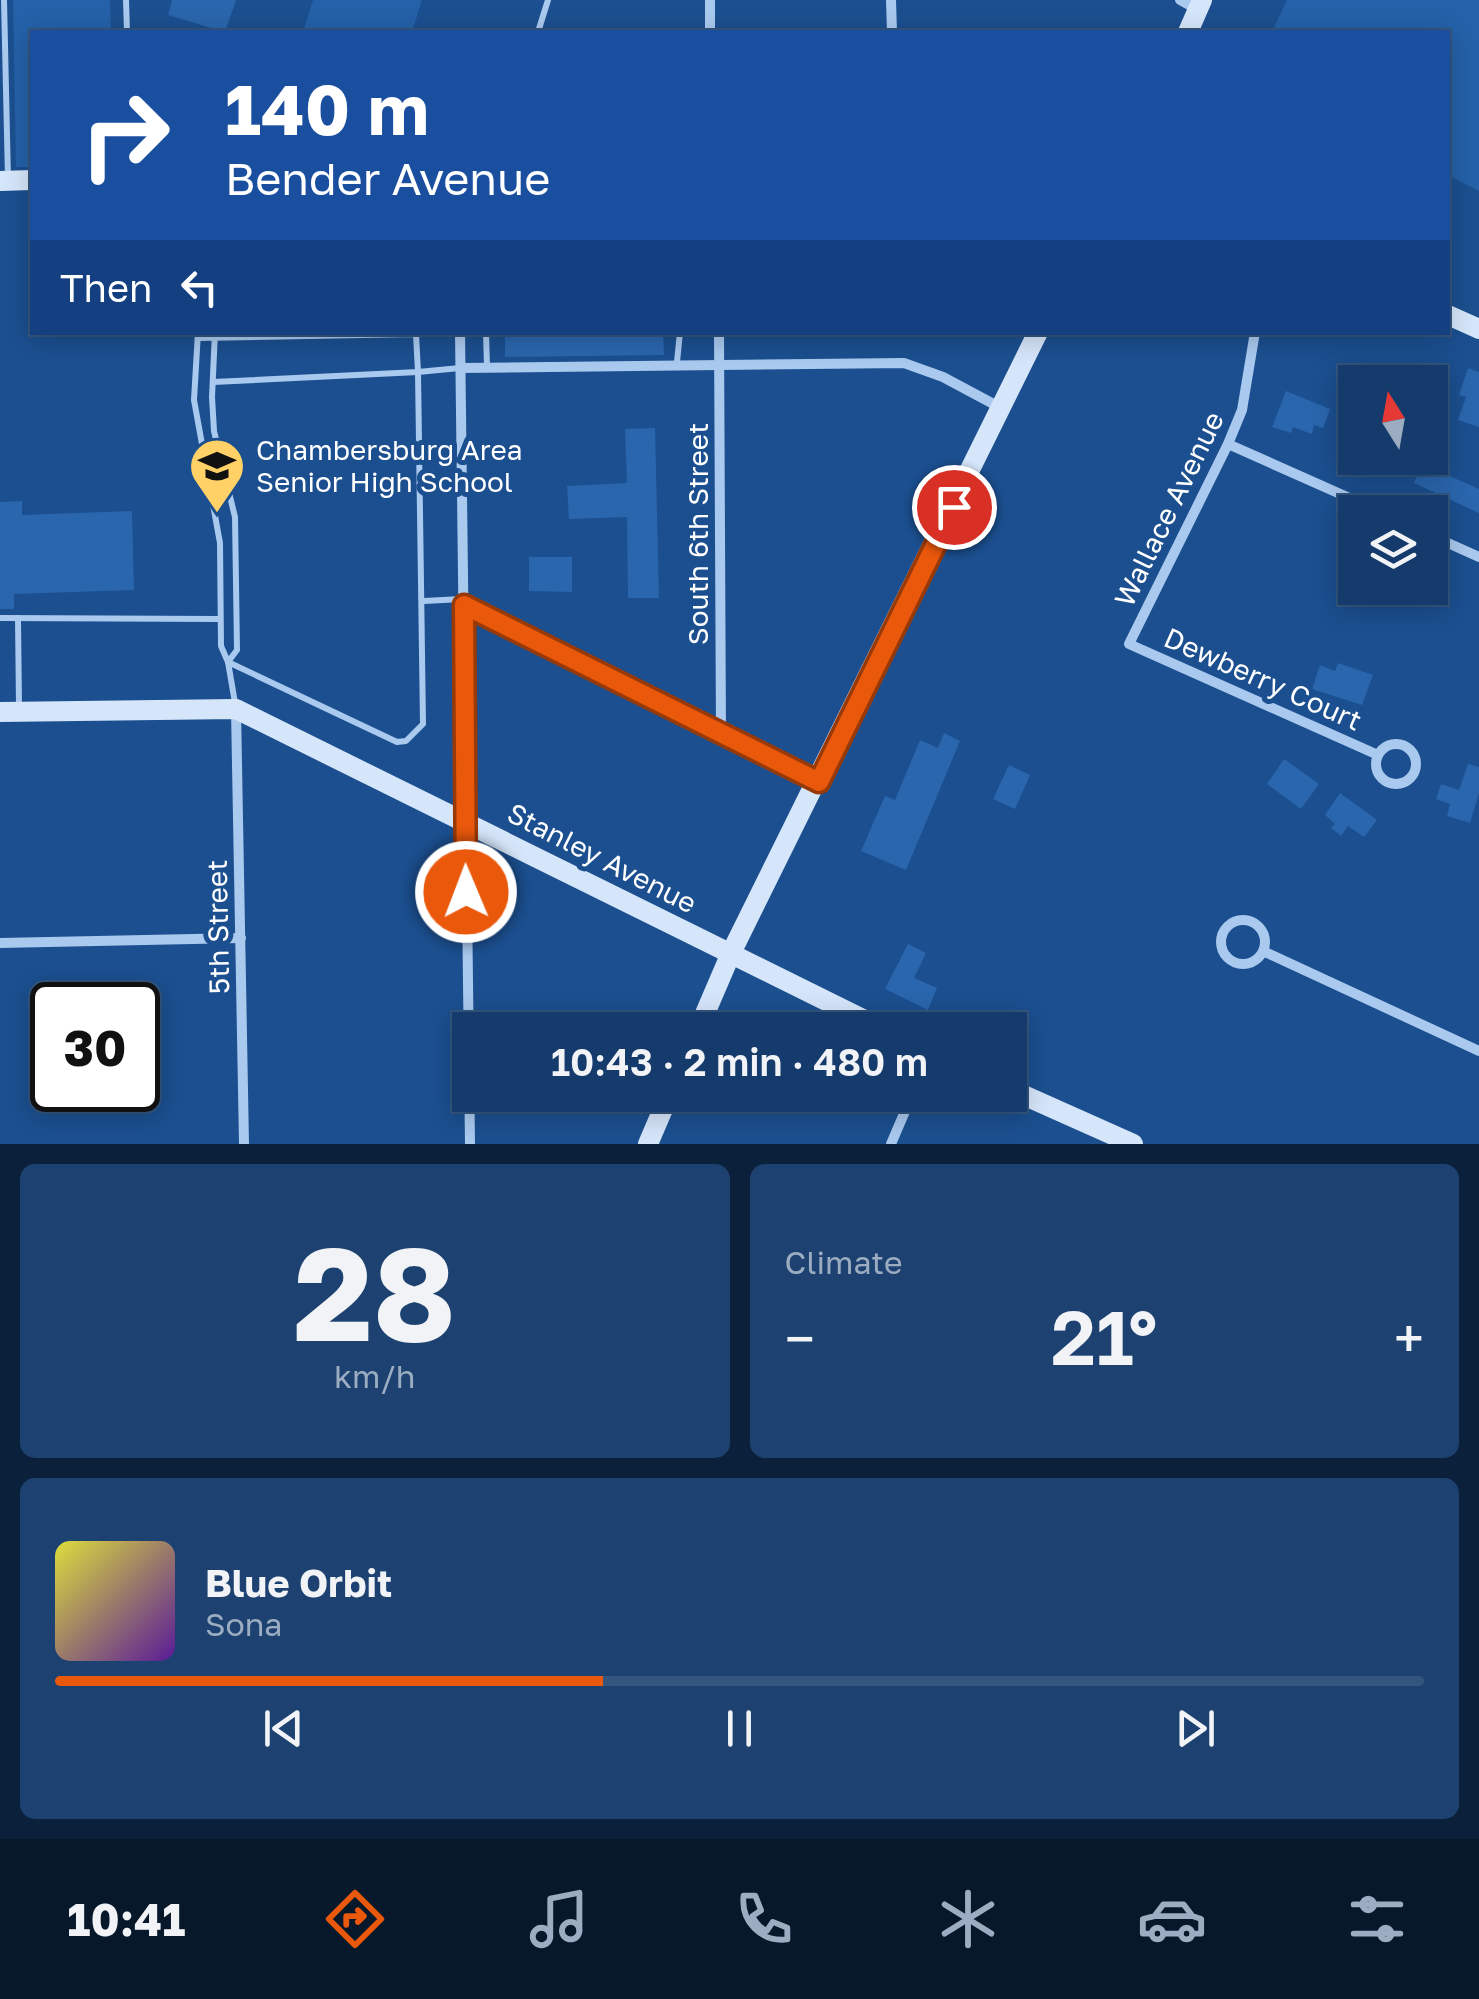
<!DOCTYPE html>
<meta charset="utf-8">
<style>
body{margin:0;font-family:"Golos Text",sans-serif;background:#1d4271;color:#f1f3f6;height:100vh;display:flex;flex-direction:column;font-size:38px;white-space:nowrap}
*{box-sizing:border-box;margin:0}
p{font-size:32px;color:#9dadc1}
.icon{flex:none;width:55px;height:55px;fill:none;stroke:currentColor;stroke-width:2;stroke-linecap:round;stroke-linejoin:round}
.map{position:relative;height:1144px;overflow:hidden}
.panel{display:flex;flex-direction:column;gap:20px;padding:20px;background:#0b203b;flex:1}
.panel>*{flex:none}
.banner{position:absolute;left:30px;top:30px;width:1420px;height:305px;border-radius:0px;box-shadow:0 5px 25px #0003,0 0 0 2px #33557e;background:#1a4fa0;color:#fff;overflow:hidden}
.needle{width:65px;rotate:349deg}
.buttons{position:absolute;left:1338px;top:365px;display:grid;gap:20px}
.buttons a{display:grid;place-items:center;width:110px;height:110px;border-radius:0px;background:#143b6b;box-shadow:0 5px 25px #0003,0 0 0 2px #33557e;font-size:50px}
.speed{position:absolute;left:30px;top:982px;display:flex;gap:20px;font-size:50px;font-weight:700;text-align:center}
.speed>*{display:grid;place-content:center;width:130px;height:130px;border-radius:50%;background:#143b6b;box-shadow:0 5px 25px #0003,0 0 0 2px #33557e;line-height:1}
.speed .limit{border:5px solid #111;border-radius:15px;background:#fff;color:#111}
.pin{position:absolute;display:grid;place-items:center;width:85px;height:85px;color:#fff;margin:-42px;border:5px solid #fff;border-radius:50%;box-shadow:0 2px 10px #0007}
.me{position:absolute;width:110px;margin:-55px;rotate:359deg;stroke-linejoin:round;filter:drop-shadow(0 0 8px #0008)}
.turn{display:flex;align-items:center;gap:35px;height:210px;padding:0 30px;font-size:45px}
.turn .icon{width:130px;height:130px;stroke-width:2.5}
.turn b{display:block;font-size:70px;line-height:85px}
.then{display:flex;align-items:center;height:95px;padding:0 30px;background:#0003;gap:20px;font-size:38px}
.big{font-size:75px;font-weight:600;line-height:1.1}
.panel .widget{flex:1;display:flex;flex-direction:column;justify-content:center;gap:15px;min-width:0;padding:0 35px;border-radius:15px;background:#1d4271}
.panel .dial{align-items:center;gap:0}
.dial b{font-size:130px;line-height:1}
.song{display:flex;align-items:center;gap:30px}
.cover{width:120px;height:120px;border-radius:15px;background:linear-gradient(135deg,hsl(60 70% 55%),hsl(270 70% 35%))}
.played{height:10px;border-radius:5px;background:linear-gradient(90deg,#ea580c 40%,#33557e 40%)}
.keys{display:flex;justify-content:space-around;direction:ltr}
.heat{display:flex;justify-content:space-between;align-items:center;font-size:55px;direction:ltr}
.panel .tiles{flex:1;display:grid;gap:20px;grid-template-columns:1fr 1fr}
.widget:last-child{grid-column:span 2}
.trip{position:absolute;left:452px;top:1012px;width:575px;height:100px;border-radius:0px;background:#143b6b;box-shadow:0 5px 25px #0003,0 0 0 2px #33557e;font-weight:600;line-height:100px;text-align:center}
.tab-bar{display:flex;height:160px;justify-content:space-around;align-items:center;background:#08182b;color:#9dadc1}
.tab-bar .icon{width:70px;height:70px}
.tab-bar .current{color:#ea580c}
.tab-bar b{font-size:45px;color:#f1f3f6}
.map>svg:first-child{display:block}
.green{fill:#2461a8}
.building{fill:#2a66ad}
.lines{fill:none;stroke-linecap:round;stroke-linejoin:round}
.lane{stroke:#a9c9ee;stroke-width:6}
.street{stroke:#a9c9ee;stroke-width:10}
.secondary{stroke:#d6e6fa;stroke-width:20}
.route-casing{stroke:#983908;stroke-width:25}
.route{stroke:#ea580c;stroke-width:18}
.labels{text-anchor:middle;stroke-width:10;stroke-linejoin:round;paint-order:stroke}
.poi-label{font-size:28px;fill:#fff;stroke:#1b4f8f;text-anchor:start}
.street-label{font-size:28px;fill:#fff;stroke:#1b4f8f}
</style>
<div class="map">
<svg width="1479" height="1144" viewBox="0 0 1479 1144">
<rect width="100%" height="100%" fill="#1b4f8f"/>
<!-- green -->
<g class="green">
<path d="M13,0H110L111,32H32V167H16Z"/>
<path d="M313,0H422L412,32H303Z"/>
<path d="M1287,0H1479V191L1448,175V32H1272Z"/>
</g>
<!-- building -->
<g class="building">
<path d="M172,0H236L225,32L168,15Z"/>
<path d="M505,332H663L664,355L505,357Z"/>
<path d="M1468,368L1479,372V427L1458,420L1466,397L1459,395Z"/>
<path d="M1286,391L1330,409L1323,428L1314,425L1312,434L1293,427L1291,433L1272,427Z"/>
<path d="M655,428L659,598H628L627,517L569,519L567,486L627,483L625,429Z"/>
<path d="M1422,464L1479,489V513L1414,483Z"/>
<path d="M22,501V515L132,511L134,590L14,594V609H0V502Z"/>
<path d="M529,557H572V592L529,591Z"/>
<path d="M1338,663L1373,675L1362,705L1312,689L1320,665L1335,671Z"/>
<path d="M944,733L960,741L906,870L861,851L885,796L895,800L920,740L938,748Z"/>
<path d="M1284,759L1319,784L1301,809L1267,784Z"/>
<path d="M1468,764L1479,767V793L1470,823L1447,816L1450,804L1436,799L1441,784L1459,790Z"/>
<path d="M1009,765L1030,775L1015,809L993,799Z"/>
<path d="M1340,793L1377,820L1364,837L1348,826L1341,836L1331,828L1335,824L1325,815Z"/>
<path d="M908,944L926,953L914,978L937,988L928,1010L885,989Z"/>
</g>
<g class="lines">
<!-- lane -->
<g class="lane">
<path d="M4,0L8,179"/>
<path d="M126,0L127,32"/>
<path d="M538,32L548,0"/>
<path d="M198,332L194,400L220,543L221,646L228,662L237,650L235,517L214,431L212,397L215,332"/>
<path d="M486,332L487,367"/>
<path d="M198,338L416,334L418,372L213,382"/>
<path d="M677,362L680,332"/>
<path d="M424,601L462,599"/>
<path d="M0,618L219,619"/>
<path d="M18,618L19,707"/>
<path d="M235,703L228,662L397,742L406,741L423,724L418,372L460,368"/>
</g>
<!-- street -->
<g class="street">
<path d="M710,0V32"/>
<path d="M891,0L892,32"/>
<path d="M1180,0L1198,10"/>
<path d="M460,332L470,1144"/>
<path d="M719,332L721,735"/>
<path d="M1255,332L1242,410L1228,444L1129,644L1378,755"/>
<path d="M461,368L904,363L943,377L1001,408"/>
<path d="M1228,444L1381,512"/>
<path d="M1430,535L1479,557"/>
<path d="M464,605L818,781"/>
<path d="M236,710L244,1144"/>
<circle cx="1396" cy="764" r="20"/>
<circle cx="1243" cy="942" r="22"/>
<path d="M0,943L241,938"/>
<path d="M1263,951L1479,1051"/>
<path d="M891,1144L912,1095"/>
</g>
<!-- secondary -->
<g class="secondary">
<path d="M1188,32L1202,0"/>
<path d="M0,181L32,180"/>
<path d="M1448,315L1479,329"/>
<path d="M0,712L236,709L885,1030"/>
<path d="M698,1030L731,953L1038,332"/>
<path d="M1010,1089L1133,1144"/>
<path d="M648,1144L669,1095"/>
</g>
</g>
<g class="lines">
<!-- route casing -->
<g class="route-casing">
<path id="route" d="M466,892L464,605L819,782L954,507"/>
</g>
<!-- route -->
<use href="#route" class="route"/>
</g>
<!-- icons -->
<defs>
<g id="school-pin" transform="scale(2.875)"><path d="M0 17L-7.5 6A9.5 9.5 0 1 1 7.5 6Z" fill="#ffd166" stroke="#1b4f8f"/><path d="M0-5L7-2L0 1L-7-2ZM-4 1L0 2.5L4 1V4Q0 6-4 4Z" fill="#111"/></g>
</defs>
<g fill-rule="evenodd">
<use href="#school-pin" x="217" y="466"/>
</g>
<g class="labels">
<!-- poi labels -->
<g class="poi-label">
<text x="256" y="460">Chambersburg Area<tspan x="256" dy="32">Senior High School</tspan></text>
</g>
<!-- street labels -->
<g class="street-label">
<text transform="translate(1169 509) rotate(-64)" y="10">Wallace Avenue</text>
<text transform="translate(698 534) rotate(-90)" y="10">South 6th Street</text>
<text transform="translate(1263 679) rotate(24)" y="10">Dewberry Court</text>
<text transform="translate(602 858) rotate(27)" y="10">Stanley Avenue</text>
<text transform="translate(218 927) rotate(-91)" y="10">5th Street</text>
</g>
</g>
</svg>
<div class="buttons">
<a><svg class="needle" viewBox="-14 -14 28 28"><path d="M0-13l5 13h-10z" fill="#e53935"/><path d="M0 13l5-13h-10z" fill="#9dadc1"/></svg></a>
<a><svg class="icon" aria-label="layers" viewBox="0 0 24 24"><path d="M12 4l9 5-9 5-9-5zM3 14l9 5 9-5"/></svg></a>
</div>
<div class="speed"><div class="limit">30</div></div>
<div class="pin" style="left:954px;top:507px;background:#d93025"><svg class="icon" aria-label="arrive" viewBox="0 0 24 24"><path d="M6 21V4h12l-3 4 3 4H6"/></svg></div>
<svg class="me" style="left:466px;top:892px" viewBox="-20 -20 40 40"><circle r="17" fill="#ea580c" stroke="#fff" stroke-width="3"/><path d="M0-11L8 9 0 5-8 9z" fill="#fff"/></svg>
<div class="trip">10:43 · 2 min · 480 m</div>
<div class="banner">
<div class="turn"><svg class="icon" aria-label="right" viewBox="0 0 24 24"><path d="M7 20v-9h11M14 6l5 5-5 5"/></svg><div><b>140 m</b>Bender Avenue</div></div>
<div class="then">Then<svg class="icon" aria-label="left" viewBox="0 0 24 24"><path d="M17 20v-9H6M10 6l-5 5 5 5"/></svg></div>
</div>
</div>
<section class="panel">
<div class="tiles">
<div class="widget dial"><b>28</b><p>km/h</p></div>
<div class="widget"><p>Climate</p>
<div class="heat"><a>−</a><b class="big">21°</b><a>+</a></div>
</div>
<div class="widget">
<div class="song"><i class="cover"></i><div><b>Blue Orbit</b><p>Sona</p></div></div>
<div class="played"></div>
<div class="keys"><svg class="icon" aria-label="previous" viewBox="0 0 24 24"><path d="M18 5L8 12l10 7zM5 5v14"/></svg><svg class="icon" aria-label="pause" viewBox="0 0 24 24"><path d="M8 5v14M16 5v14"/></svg><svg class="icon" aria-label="next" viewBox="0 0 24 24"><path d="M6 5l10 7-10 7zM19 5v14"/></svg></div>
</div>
</div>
</section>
<nav class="tab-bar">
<b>10:41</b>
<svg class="icon current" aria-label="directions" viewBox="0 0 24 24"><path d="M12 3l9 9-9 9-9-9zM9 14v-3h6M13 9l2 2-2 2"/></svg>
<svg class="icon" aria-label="music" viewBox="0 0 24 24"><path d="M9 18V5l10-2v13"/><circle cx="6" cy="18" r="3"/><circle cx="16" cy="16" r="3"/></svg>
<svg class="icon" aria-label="phone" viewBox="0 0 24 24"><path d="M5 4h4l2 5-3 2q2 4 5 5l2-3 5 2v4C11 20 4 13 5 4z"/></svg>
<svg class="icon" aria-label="climate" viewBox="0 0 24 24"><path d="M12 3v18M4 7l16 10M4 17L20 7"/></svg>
<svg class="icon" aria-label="car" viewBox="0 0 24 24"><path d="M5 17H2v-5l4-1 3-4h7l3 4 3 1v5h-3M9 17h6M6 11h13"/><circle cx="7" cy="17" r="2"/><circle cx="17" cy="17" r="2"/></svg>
<svg class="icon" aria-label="filters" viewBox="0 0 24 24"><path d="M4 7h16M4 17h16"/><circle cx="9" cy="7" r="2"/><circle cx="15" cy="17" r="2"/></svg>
</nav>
